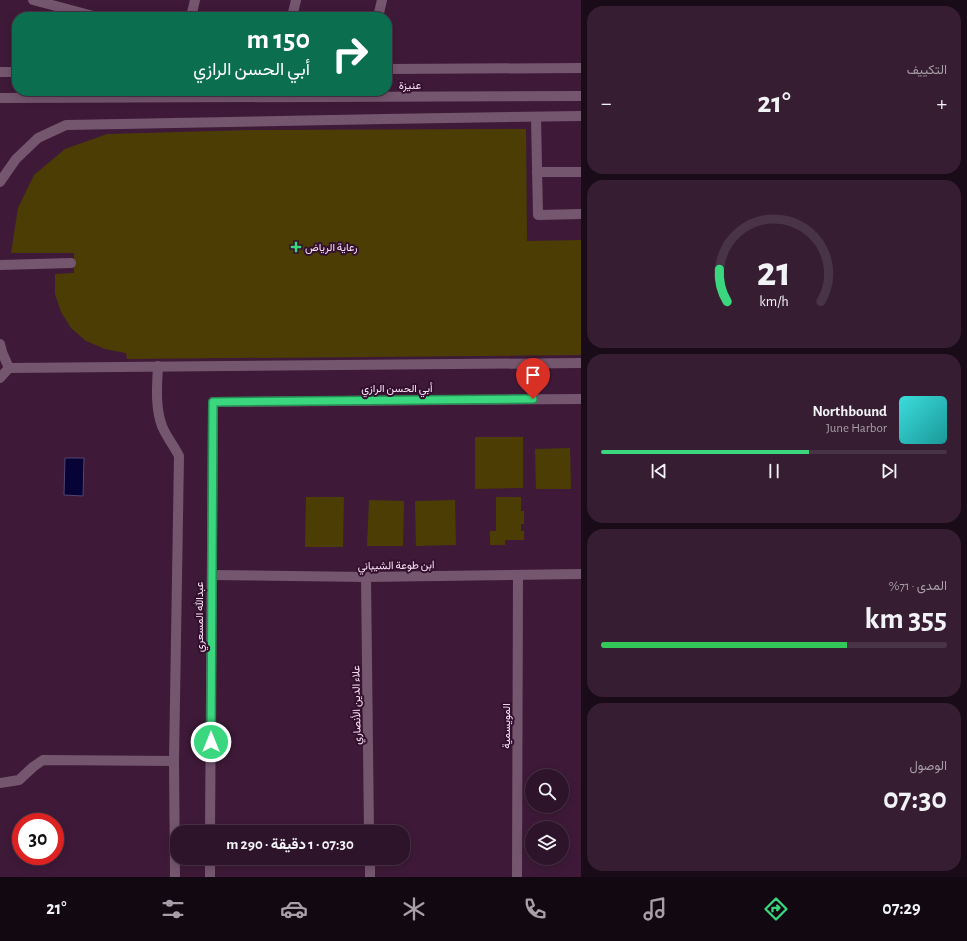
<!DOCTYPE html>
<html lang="ar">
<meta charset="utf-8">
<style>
body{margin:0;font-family:"Alegreya Sans",Vazirmatn,sans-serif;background:#361d32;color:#f1f3f6;direction:rtl;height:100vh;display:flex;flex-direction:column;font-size:15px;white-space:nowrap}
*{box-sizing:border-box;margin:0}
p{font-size:13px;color:#a79ea8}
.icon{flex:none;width:22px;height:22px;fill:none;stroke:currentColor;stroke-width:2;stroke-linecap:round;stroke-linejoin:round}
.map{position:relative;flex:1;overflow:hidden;direction:ltr}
.panel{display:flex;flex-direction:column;gap:6px;padding:6px;background:#190b17;width:386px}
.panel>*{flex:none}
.top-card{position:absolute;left:12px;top:12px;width:380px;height:84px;border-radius:16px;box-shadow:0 2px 10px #0003,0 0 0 1px #493347;direction:rtl;background:#0b6e4f;color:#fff;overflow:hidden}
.tools{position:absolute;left:525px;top:769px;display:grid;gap:8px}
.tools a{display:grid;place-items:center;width:44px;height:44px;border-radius:50%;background:#2e142a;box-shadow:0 2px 10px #0003,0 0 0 1px #493347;font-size:20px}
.speed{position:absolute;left:12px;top:813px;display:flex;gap:8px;font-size:20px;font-weight:700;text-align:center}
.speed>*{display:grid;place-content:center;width:52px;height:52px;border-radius:50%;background:#2e142a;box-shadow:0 2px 10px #0003,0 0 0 1px #493347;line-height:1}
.speed .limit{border:6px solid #d22;background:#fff;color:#111}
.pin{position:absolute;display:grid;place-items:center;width:34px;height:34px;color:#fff;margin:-41px -17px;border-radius:50% 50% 50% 0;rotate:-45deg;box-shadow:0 0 4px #0007}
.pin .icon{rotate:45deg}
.me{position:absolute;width:44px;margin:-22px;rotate:0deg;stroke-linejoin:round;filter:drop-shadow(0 0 3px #0008)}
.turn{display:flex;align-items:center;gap:14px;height:84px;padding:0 16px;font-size:18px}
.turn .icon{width:52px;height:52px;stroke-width:2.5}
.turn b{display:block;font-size:28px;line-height:34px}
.big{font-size:30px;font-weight:700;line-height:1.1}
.panel .widget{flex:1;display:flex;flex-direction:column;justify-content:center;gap:6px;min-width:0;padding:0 14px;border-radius:16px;background:#361d32}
.panel .dial{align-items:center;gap:0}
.dial svg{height:104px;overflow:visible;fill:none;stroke:#493347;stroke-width:7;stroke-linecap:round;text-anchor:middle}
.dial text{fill:#f1f3f6;stroke:none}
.song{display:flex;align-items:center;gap:12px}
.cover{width:48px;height:48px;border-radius:6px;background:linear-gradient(135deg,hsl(180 70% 55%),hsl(180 70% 35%))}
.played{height:4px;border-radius:2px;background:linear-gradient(90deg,#3ad77f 60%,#493347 60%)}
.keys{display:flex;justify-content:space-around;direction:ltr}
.heat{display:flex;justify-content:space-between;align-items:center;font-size:22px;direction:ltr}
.charge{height:6px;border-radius:3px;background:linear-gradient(90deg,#34c759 71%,#493347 0)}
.trip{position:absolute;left:170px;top:825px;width:240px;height:40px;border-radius:16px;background:#2e142a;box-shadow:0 2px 10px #0003,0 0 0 1px #493347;font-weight:700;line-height:40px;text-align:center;direction:rtl}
.tab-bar{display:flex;height:64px;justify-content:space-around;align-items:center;background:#120811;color:#a79ea8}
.tab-bar .icon{width:28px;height:28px}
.tab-bar .on{color:#3ad77f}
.tab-bar b{font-size:18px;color:#f1f3f6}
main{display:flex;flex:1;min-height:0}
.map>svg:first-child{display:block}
.water{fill:#070337;stroke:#504671}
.building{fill:#4c3d05}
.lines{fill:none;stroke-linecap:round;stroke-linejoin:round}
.minor{stroke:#75566f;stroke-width:10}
.route-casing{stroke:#268c53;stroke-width:10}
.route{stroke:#3ad77f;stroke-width:7}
.poi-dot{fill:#3ad77f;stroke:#33102e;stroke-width:1.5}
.labels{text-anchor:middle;stroke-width:4;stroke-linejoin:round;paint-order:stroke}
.street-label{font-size:11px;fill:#fce4f7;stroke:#33102e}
.poi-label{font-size:11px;fill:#fce4f7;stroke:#33102e;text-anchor:start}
</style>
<main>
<section class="panel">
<div class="widget"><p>التكييف</p>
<div class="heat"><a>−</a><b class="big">21°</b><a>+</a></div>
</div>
<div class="widget dial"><svg viewBox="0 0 100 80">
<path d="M14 69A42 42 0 1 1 86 69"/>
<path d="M14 69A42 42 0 0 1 8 44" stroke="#3ad77f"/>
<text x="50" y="56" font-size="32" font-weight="700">21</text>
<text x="50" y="72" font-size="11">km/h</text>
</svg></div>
<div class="widget">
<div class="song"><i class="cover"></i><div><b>Northbound</b><p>June Harbor</p></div></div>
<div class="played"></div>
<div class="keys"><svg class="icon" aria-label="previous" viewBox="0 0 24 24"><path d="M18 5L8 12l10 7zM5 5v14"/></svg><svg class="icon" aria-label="pause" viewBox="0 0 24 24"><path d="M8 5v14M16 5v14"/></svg><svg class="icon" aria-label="next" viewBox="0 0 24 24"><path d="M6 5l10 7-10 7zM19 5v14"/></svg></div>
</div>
<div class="widget"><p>المدى · 71%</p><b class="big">355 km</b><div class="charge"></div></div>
<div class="widget"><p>الوصول</p><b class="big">07:30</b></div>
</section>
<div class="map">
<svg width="581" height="877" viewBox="0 0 581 877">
<rect width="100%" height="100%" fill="#3e1a38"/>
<!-- water -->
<path class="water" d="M65,458H84L83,496L64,495Z"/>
<!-- building -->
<g class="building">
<path d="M526,129L527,241L581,240V355L127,359L126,353L105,349L86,341L71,328L61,312L55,294V274L74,273V253H11L18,208L34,175L65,149L107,134L250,130Z"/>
<path d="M475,437H523V488L475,489Z"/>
<path d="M570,448L571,489H536L535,449Z"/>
<path d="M306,497H344L343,547H305Z"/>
<path d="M496,497H521V511H524V524H521V531H524V540H505V545H490V531H496Z"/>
<path d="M369,500L404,501L403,546H367Z"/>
<path d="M455,500L456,545L416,546L415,501Z"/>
</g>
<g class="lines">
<!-- minor -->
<g class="minor">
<path d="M33,0L97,17"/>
<path d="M191,17L195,0"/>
<path d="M292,17L296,0"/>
<path d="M378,17L382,0"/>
<path d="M387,69L581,68"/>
<path d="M0,72H17"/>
<path d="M0,98L581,96"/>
<path d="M536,117L538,215L581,214"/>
<path d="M537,172H581"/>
<path d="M0,182L16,159L38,138L66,125L384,119L581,116"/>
<path d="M0,265L71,263"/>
<path d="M0,344L2,352L9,368L0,378"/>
<path d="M158,366C157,386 155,407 162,426C166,436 174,446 179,456L174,761L175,877"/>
<path d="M9,368L581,363"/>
<path d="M212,575L366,577L581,574"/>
<path d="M366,577L369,832"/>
<path d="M0,783L19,780L33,767L43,760L174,761"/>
<path d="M210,832L213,402L581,399"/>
<path d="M370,858V877"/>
<path d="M210,877V858"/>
<path d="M517,877L518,575"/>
</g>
</g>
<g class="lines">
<!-- route casing -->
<g class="route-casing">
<path id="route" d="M211,742L213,402L533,399"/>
</g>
<!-- route -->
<use href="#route" class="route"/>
</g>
<!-- markers -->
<path class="poi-dot" d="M294 241h4v4h4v4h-4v4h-4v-4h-4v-4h4z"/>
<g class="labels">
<!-- street labels -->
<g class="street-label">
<text x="410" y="89">عنيزة</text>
<text x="397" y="392">أبي الحسن الرازي</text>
<text transform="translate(396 565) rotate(-1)" y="4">ابن طوعة الشيباني</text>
<text transform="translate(199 617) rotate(-90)" y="4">عبدالله المسعري</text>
<text transform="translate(356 705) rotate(-91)" y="4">علاء الدين الأنصاري</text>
<text transform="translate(506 726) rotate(-90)" y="4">المويسمية</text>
</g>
<!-- poi labels -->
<g class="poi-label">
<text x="305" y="251">رعاية الرياض</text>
</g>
</g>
</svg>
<div class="tools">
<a><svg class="icon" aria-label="search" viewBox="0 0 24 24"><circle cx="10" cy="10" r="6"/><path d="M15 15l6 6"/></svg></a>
<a><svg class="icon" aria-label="layers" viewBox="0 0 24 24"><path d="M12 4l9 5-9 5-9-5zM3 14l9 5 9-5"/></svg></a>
</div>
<div class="speed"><div class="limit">30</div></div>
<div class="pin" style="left:533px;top:399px;background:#d93025"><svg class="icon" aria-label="arrive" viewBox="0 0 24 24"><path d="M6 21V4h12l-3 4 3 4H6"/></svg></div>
<svg class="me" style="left:211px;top:742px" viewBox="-20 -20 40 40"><circle r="17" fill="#3ad77f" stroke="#fff" stroke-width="3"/><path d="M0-11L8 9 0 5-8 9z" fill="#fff"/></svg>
<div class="trip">07:30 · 1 دقيقة · 290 m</div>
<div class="top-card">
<div class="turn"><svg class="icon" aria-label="right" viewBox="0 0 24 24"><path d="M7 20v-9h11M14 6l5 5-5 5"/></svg><div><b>150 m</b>أبي الحسن الرازي</div></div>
</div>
</div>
</main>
<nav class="tab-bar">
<b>07:29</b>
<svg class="icon on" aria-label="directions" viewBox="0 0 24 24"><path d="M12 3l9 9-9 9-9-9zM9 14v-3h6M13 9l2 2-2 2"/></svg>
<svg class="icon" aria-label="music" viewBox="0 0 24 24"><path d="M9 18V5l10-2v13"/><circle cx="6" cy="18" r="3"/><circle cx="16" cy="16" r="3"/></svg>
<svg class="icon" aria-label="phone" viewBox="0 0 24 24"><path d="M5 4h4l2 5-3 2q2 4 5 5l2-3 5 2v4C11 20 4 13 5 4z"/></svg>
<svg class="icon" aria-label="climate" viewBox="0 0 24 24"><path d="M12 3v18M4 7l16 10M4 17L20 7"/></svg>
<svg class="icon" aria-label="car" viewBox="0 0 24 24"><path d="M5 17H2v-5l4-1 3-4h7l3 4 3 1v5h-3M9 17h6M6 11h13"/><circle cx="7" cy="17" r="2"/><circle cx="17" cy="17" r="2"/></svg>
<svg class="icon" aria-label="filters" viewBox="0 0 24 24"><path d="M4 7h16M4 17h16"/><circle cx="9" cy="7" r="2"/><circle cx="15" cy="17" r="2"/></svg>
<b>21°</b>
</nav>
